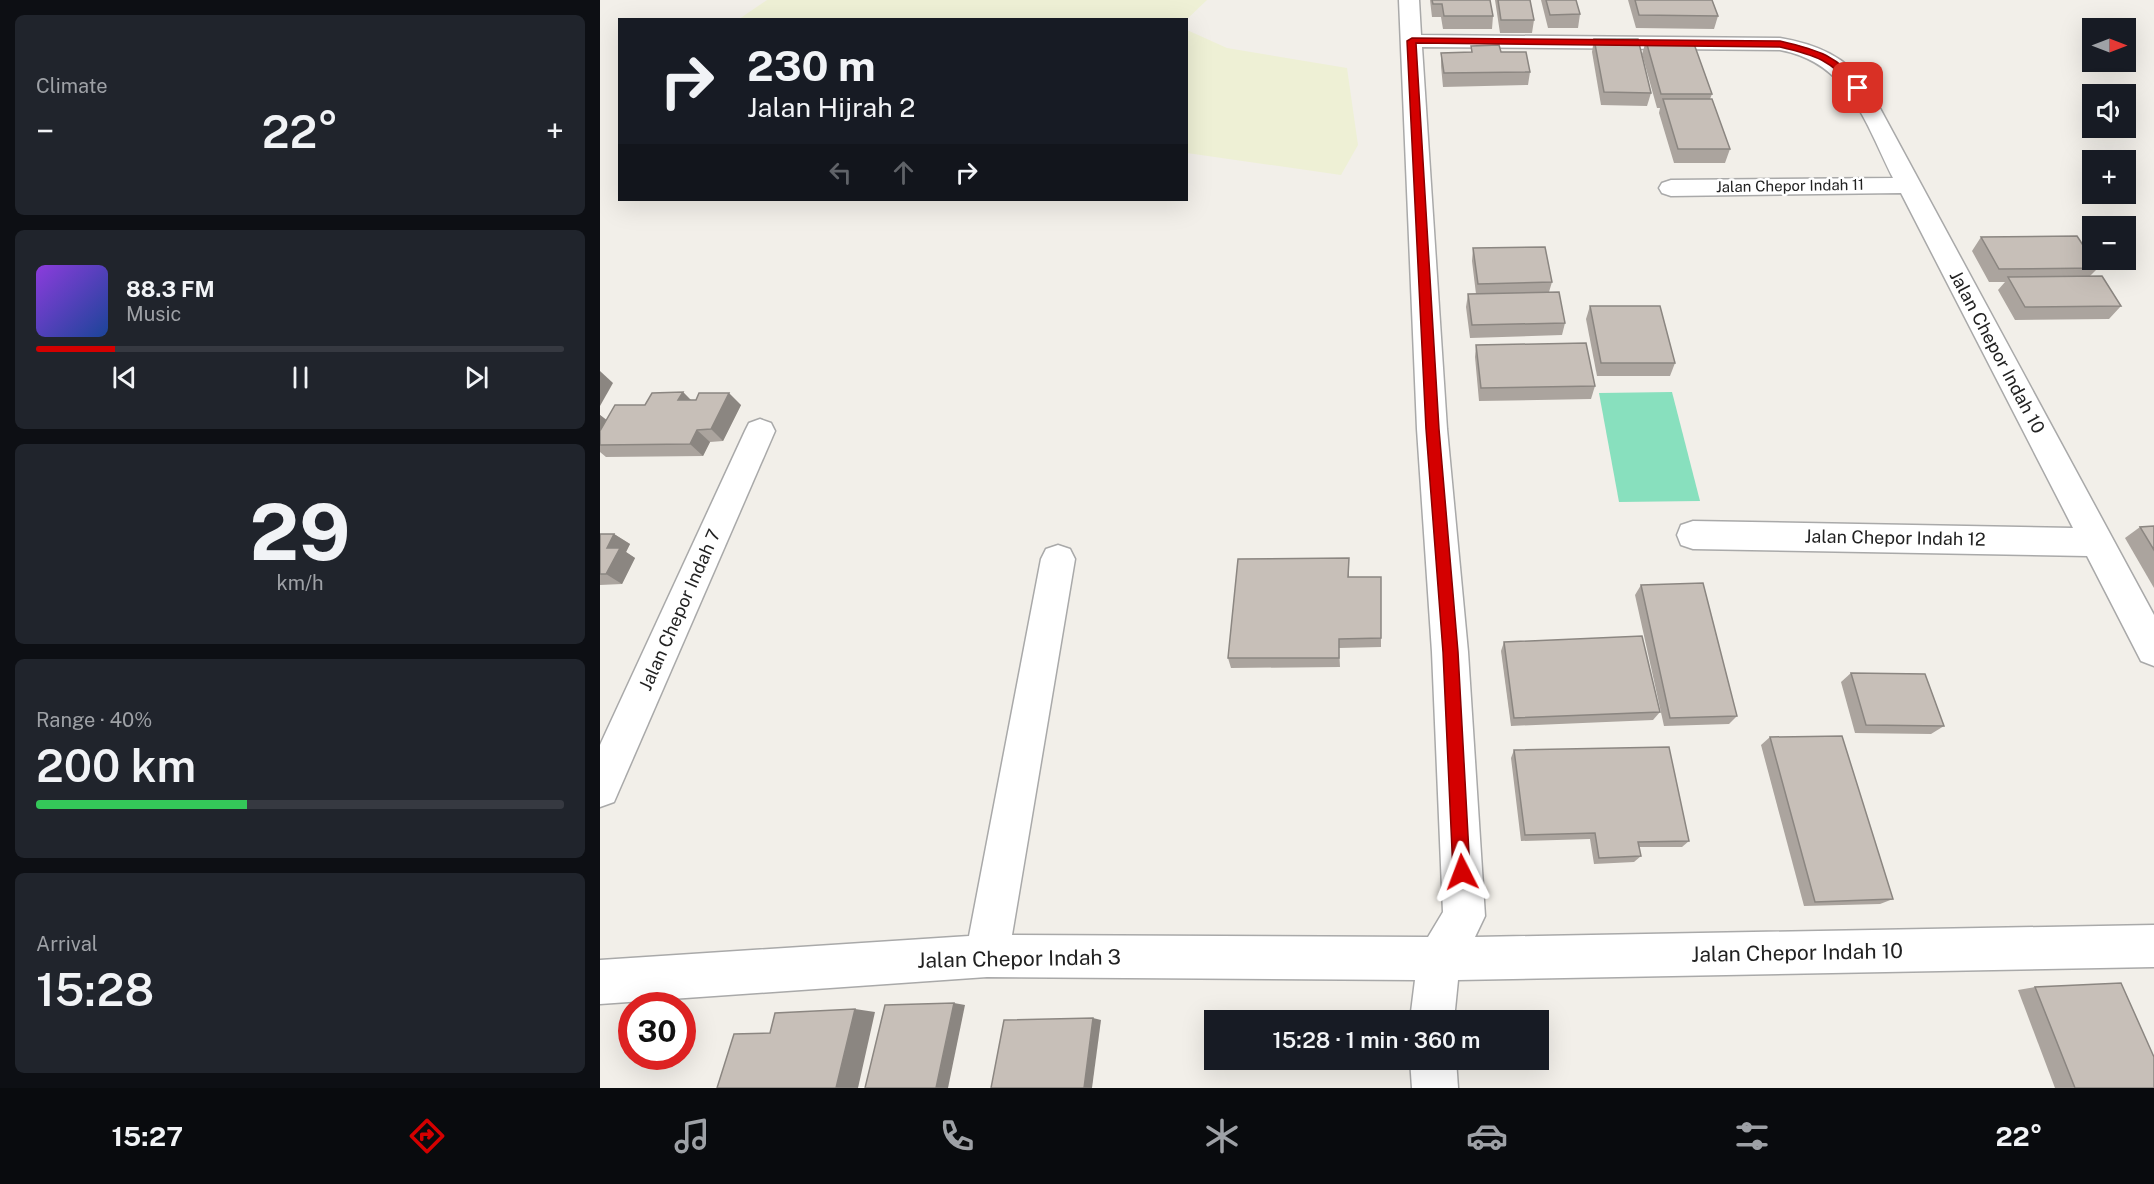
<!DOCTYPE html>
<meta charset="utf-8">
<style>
body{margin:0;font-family:"Public Sans",sans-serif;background:#20242c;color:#f1f3f6;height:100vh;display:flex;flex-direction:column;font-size:22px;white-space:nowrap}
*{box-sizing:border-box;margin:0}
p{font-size:20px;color:#9ea1a6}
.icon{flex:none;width:33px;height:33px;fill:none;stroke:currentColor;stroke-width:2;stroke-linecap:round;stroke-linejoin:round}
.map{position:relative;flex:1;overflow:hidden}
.side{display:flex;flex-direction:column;gap:15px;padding:15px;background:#0d0f14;width:600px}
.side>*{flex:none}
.guide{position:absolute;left:18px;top:18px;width:570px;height:183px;border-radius:0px;box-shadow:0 6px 24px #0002;background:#171b24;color:#f1f3f6;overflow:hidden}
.needle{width:39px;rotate:90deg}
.fabs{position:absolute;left:1482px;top:18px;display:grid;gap:12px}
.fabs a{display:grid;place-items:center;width:54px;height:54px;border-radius:0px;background:#171b24;box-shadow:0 6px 24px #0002;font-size:30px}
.speed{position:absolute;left:18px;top:992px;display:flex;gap:12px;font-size:30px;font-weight:700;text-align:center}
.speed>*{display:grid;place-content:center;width:78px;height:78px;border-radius:50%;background:#171b24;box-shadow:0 6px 24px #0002;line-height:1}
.speed .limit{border:9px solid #d22;background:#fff;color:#111}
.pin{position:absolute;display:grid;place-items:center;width:51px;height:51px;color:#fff;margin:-26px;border-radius:12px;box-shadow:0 3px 9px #0006}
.me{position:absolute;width:66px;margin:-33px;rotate:357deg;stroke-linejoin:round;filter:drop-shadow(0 0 4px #0008)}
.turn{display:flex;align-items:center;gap:21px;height:126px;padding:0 30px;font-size:27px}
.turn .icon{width:78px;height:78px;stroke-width:2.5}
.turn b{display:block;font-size:42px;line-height:51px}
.lanes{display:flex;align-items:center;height:57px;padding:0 30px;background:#0003;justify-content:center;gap:30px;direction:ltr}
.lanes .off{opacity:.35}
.big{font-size:45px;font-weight:600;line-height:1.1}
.side .widget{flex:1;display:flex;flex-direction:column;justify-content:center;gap:9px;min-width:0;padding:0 21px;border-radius:9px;background:#20242c}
.side .dial{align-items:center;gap:0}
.dial b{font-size:78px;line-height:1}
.song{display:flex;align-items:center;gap:18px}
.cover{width:72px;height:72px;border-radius:9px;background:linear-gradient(135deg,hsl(270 70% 55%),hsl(220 70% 35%))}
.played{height:6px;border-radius:3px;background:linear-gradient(90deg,#d40000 15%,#363941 15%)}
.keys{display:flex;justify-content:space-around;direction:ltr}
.heat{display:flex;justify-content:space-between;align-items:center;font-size:33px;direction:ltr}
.charge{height:9px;border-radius:4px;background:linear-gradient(90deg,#34c759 40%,#363941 0)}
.trip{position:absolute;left:604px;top:1010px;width:345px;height:60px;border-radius:0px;background:#171b24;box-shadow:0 6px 24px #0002;font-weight:600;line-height:60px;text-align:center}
.tabs{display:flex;height:96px;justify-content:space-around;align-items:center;background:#090b0e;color:#9ea1a6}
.tabs .icon{width:42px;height:42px}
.tabs .on{color:#d40000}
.tabs b{font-size:27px;color:#f1f3f6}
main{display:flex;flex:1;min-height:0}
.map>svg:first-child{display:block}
.farmland{fill:#eef0d5}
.pitch{fill:#88e0be}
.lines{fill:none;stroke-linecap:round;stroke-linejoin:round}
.minor-casing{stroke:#a9a9a9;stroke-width:3}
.minor{fill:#fff;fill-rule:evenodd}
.wall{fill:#aba49e}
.shaded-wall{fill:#8b8681}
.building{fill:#c7bfb8;stroke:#8b8681;stroke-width:1.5}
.route{fill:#d40000;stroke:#8a0000;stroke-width:1.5}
.labels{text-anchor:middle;stroke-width:5;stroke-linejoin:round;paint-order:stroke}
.far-street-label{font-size:15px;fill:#222;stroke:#fff}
.street-label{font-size:18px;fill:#222;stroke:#fff}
.near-street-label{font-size:21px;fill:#222;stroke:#fff}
</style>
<main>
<section class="side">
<div class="widget"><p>Climate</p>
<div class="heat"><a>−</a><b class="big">22°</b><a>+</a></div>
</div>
<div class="widget">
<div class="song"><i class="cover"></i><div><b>88.3 FM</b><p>Music</p></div></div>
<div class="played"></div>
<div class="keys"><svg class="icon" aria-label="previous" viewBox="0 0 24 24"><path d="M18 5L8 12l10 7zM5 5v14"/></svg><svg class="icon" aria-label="pause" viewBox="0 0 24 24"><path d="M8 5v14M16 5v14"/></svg><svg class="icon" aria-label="next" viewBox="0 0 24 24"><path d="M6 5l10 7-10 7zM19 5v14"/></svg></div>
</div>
<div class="widget dial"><b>29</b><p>km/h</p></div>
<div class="widget"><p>Range · 40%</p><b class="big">200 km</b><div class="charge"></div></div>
<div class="widget"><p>Arrival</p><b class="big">15:28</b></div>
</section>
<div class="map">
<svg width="1554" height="1088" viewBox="0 0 1554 1088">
<rect width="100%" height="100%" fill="#f2efe9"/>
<!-- farmland -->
<g class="farmland">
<path d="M167,0H607L586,20L139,19Z"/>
<path d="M587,30L627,48L747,68L758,145L741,175L587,153Z"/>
</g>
<!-- pitch -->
<path class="pitch" d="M1072,392L1100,501L1019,502L999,393Z"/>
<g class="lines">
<!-- minor casing -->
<g class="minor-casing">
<g id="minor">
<path d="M799,0H819L821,35L1180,38C1216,44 1247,57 1269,88L1554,615V666L1541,661L1487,556L1093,549L1081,545L1077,535L1081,525L1093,521L1473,528L1301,193L1071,196L1062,193L1059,188L1062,183L1071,180L1293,178C1265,122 1249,63 1180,50L822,47L847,429L868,652L885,916L875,937L1554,925V967L858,980L854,1020H810L815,980L387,977L0,1004V960L369,936L441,559L446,549L458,545L470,549L475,559L412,935L828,937L843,912L832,652L817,429Z"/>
<path d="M160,419L171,423L175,431L14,802L0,807V745L145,431L149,423Z"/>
<path d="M810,1059H856L858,1088H812Z"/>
</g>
</g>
<!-- minor -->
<use href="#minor" class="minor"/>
</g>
<!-- wall -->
<g class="wall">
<path d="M830,0H890L893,16L892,29H843L841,17H832Z"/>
<path d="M895,0H930L934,20L932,33H900Z"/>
<path d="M941,0H976L980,14L978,28H948Z"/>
<path d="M1028,0H1112L1118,16L1114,29L1036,28Z"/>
<path d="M994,39L1051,93L1047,106L1001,105L992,52Z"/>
<path d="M1046,41L1112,94L1110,99L1130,149L1125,163H1074L1059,113L1060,108H1057L1042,54Z"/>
<path d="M871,46L901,52L930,72L928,85L843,87L841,66V53L871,52Z"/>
<path d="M1381,237L1498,268L1490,276L1521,306L1509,319L1415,320L1398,290L1405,282H1389L1372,251Z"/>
<path d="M873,248L952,282L949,292L965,323L962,335L870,338L866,307L868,294H876L872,261Z"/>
<path d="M990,306L1075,363L1070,376H997L986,319Z"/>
<path d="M876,345L995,386L991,399L879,401L875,357Z"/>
<path d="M83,392L90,400L141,405L123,441L110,442L103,456L6,457L0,452V415L6,420L45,405Z"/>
<path d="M1554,526V588L1525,538L1540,527Z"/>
<path d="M0,534H14L30,544L26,552L35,558L22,584L0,585Z"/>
<path d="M749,569V577H781V647L739,648L740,667L631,668L628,658Z"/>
<path d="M1041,585L1137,716L1129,724L1064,726L1035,595Z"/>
<path d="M904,642L1060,712L1053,720L911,726L901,651Z"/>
<path d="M1251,673L1344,726L1331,734L1255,733L1241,682Z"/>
<path d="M1170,737L1293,899L1280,904L1204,906L1161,745Z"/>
<path d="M914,750L1089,841L1082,847H1039L1041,856L1034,862L994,864L990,839L921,841L911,758Z"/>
<path d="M1435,987L1554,1088H1455L1418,990Z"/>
</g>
<!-- shaded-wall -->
<g class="shaded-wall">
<path d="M0,371L13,383L0,406Z"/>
<path d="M83,392L95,404L78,400Z"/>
<path d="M129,393L141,405L123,441L111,429Z"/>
<path d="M0,415L8,421L0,435Z"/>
<path d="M97,430L110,442L103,456L90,444Z"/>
<path d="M14,534L30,544L26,552L35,558L22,584L6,574L7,548Z"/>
<path d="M354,1003L365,1005L348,1088H336Z"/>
<path d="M255,1009L275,1012L258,1088H236Z"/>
<path d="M493,1018L501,1020L492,1088H484Z"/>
</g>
<!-- building -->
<g class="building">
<path d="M832,0H890L893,16H844L842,4H833Z"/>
<path d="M898,0H930L934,20H901Z"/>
<path d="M946,0H976L980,14L950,15Z"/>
<path d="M1035,0H1112L1118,16L1039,15Z"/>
<path d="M994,39H1038L1051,93L1004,92Z"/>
<path d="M1046,41H1093L1112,94H1061Z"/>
<path d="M899,45L901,52H926L930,72L844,73L841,53L872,52L871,46Z"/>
<path d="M1063,99H1112L1130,149H1078Z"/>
<path d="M1477,236L1498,268L1399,269L1381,237Z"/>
<path d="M945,247L952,282L878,284L873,248Z"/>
<path d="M1502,276L1521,306L1425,307L1408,277Z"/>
<path d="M959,292L965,323L872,325L868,294Z"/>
<path d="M990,306H1060L1075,363H1001Z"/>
<path d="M986,343L995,386L881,388L876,345Z"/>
<path d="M83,392L78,400H96L99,393H129L111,429L97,430L90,444L0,445V431L15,405H45L52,393Z"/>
<path d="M1554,526V550L1540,527Z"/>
<path d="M0,534H14L7,548H20L6,574H0Z"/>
<path d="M749,558L748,577H781V638L739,639V658H628L638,559Z"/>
<path d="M1103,583L1137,716L1070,718L1041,585Z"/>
<path d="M1042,636L1060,712L914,718L904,642Z"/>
<path d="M1251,673L1325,674L1344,726L1266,725Z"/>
<path d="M1242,736L1293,899L1215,902L1170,737Z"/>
<path d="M1069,747L1089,841L1038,842L1041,856L999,858L995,833L925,835L914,750Z"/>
<path d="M1521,983L1554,1057V1088H1475L1435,987Z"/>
<path d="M354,1003L336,1088H265L285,1005Z"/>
<path d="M255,1009L236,1088H117L134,1034L170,1033L175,1013Z"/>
<path d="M493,1018L484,1088H391L404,1020Z"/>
</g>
<!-- route -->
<path class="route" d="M812,38L1180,41C1218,50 1238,55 1262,88L1255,90C1232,60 1215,55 1180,47L816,43L839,429L858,652L870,872L868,878L862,880L856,878L853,872L843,652L826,429L807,41Z"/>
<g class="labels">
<!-- far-street labels -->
<g class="far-street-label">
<text transform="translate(1190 186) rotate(-1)" y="5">Jalan Chepor Indah 11</text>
</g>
<!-- street labels -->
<g class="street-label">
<text transform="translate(1397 352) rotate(62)" y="6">Jalan Chepor Indah 10</text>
<text transform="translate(1295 538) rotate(1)" y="6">Jalan Chepor Indah 12</text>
<text transform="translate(80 610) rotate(-66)" y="6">Jalan Chepor Indah 7</text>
</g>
<!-- near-street labels -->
<g class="near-street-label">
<text transform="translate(1197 953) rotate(-1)" y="7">Jalan Chepor Indah 10</text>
<text transform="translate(419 959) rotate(-1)" y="7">Jalan Chepor Indah 3</text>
</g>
</g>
</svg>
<div class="fabs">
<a><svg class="needle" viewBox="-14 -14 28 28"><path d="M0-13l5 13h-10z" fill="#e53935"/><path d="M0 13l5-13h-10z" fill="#9ea1a6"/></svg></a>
<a><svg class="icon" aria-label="sound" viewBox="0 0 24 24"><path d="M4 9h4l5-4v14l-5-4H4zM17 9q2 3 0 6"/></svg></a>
<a>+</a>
<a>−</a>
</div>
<div class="speed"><div class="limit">30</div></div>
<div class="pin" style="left:1258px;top:88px;background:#d93025"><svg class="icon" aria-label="arrive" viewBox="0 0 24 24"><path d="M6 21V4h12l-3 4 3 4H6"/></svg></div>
<svg class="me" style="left:862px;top:872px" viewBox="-20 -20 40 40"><path d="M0-17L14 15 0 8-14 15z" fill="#d40000" stroke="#fff" stroke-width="4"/></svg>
<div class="trip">15:28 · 1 min · 360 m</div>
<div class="guide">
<div class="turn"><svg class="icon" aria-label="right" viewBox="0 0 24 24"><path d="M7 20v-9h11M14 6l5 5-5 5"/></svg><div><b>230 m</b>Jalan Hijrah 2</div></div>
<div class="lanes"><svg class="icon off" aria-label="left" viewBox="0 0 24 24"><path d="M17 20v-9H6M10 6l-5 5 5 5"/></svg><svg class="icon off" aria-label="ahead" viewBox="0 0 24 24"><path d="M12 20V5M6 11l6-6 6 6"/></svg><svg class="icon" aria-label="right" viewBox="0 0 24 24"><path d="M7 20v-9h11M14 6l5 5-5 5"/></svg></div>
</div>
</div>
</main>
<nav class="tabs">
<b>15:27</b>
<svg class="icon on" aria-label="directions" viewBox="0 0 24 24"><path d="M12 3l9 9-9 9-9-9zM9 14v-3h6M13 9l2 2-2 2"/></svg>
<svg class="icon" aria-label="music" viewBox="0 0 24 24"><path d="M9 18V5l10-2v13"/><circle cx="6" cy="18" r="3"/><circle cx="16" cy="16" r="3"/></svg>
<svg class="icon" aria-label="phone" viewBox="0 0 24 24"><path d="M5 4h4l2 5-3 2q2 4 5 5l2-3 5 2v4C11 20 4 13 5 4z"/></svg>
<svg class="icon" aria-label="climate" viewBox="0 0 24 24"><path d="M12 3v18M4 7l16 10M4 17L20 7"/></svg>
<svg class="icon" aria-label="car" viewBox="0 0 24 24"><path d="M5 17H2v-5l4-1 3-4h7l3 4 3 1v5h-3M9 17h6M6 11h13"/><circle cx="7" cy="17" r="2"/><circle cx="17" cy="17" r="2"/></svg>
<svg class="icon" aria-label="filters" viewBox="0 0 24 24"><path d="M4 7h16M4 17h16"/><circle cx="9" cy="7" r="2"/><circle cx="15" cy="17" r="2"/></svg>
<b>22°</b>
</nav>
